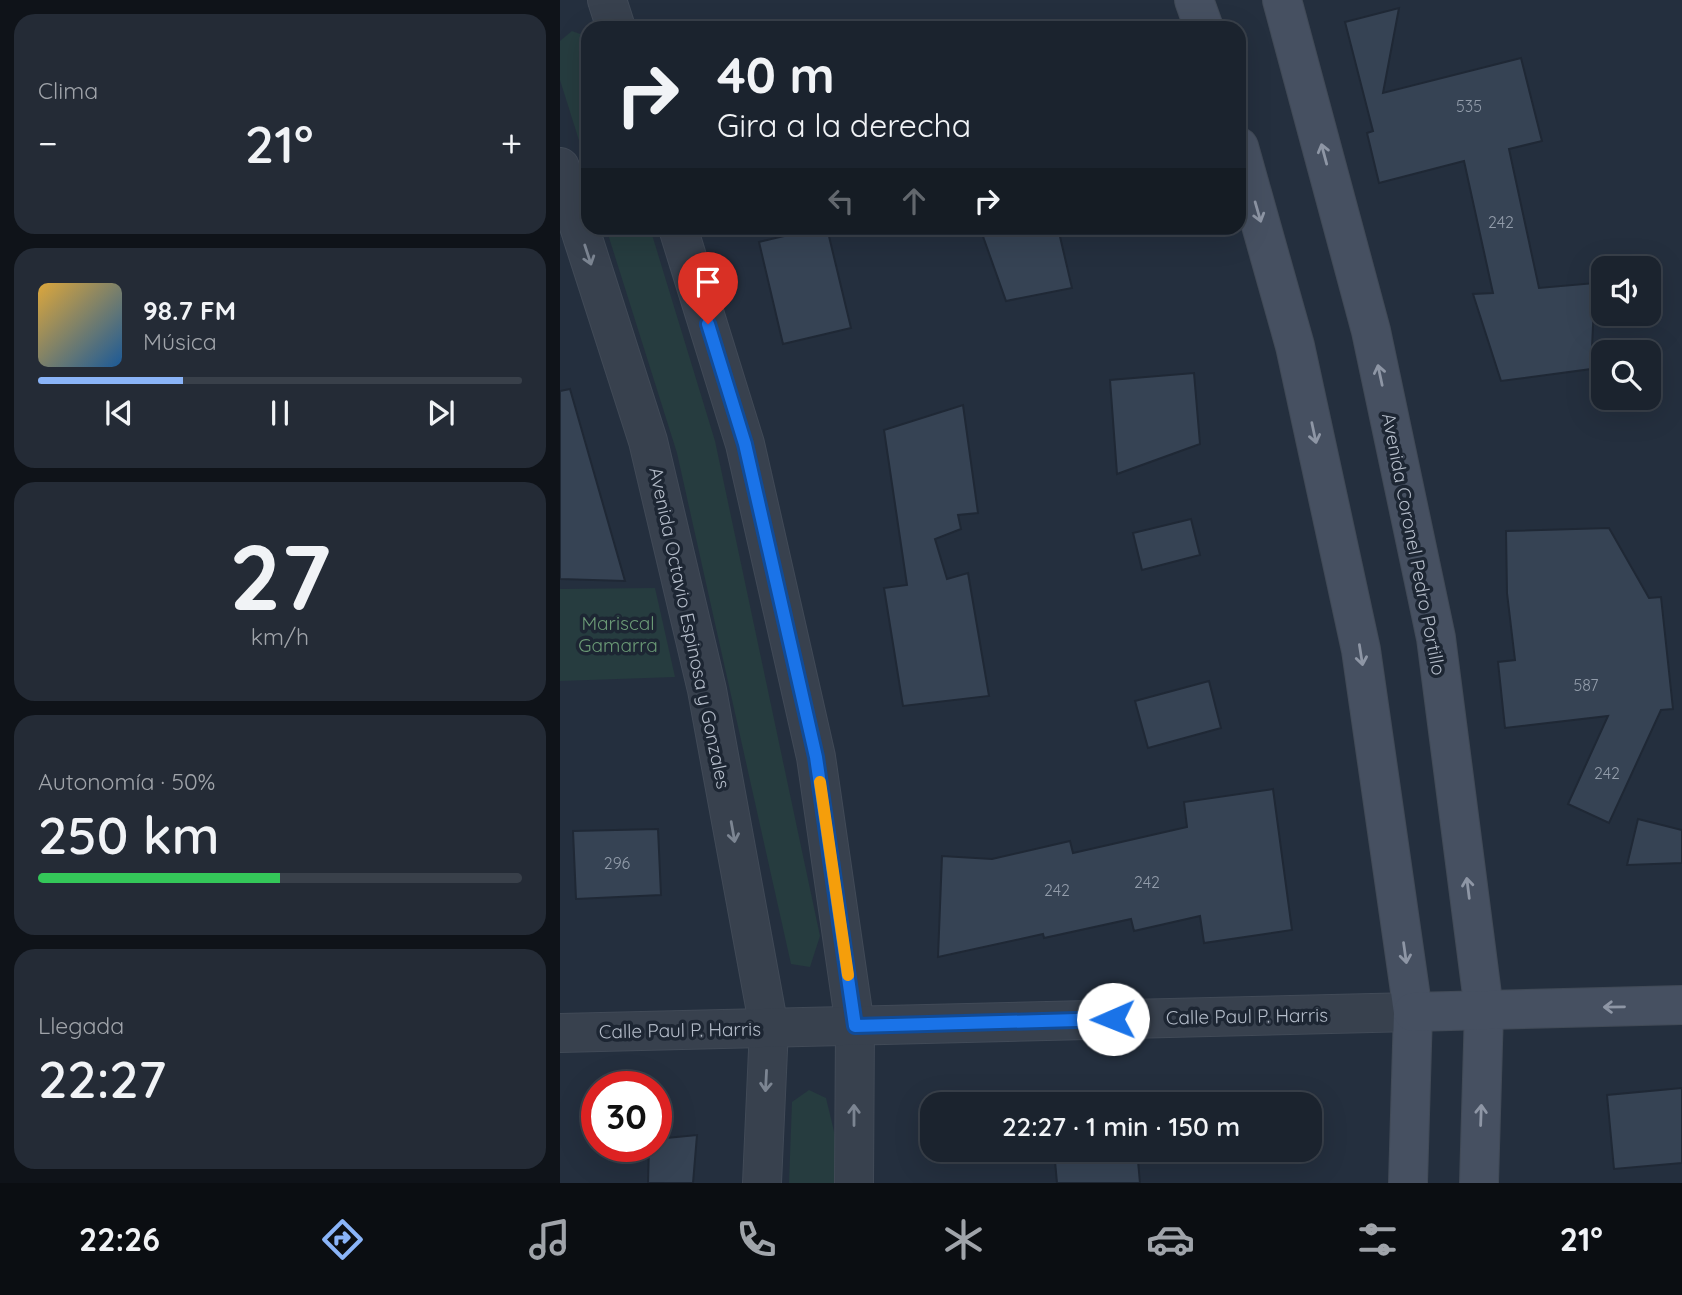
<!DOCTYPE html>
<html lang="es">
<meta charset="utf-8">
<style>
body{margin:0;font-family:Quicksand,sans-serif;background:#242b36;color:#f1f3f6;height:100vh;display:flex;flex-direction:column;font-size:26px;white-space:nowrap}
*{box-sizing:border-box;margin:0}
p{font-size:23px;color:#a0a4aa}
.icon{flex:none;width:38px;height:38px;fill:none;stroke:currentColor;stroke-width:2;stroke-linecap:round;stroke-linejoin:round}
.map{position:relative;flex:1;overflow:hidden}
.sheet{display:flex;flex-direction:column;gap:14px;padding:14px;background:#0f1319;width:560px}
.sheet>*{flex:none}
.banner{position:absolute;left:21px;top:21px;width:665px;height:214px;border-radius:21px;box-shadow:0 7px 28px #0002,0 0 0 2px #39404a;background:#1b232e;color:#f1f3f6;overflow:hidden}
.fabs{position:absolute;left:1031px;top:256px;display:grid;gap:14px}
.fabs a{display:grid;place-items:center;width:70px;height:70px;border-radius:14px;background:#1b232e;box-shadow:0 7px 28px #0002,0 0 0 2px #39404a;font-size:35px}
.speed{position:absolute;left:21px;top:1071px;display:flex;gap:14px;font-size:35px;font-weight:700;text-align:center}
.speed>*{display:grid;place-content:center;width:91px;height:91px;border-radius:50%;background:#1b232e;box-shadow:0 7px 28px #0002,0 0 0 2px #39404a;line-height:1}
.speed .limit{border:10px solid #d22;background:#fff;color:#111}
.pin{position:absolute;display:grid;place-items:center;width:60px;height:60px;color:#fff;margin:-72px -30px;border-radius:50% 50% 50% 0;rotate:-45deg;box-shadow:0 0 7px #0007}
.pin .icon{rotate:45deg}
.me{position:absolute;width:77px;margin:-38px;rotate:269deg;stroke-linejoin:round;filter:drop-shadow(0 0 5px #0008)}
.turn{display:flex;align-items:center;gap:24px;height:147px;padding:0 21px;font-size:32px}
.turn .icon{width:91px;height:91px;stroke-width:2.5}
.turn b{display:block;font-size:49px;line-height:60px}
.lanes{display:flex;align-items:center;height:66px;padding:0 21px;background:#0003;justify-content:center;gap:35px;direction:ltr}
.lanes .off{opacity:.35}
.big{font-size:52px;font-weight:600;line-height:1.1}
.sheet .tile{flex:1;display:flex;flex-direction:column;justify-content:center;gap:10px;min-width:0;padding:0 24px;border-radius:21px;background:#242b36}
.sheet .dial{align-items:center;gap:0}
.dial b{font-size:91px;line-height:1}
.song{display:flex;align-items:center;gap:21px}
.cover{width:84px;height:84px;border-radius:10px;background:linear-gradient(135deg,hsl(40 70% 55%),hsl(210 70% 35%))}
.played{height:7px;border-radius:4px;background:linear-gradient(90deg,#8ab4f8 30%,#39404a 30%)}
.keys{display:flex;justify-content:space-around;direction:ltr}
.heat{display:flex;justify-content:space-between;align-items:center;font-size:38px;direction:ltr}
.charge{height:10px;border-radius:5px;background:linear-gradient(90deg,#34c759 50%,#39404a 0)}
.trip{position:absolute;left:360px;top:1092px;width:402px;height:70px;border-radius:21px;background:#1b232e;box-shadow:0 7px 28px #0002,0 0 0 2px #39404a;font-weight:600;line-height:70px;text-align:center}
.tab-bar{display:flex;height:112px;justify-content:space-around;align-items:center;background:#0b0e12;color:#a0a4aa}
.tab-bar .icon{width:49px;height:49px}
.tab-bar .active{color:#8ab4f8}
.tab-bar b{font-size:32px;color:#f1f3f6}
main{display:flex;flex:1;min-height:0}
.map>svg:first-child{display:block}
.green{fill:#263c3f}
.building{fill:#364354;stroke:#1f2835;stroke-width:2}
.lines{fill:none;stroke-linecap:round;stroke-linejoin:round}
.street-casing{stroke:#414a57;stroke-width:40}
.secondary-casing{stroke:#414a57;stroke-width:40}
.street{stroke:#38414e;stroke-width:38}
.secondary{stroke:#465061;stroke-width:38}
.oneway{stroke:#8e96a5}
.oneway2{stroke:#7c8592}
.route-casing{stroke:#114b97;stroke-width:18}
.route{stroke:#1a73e8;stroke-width:12}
.slow{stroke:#f59e0b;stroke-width:12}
.labels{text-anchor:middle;stroke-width:7;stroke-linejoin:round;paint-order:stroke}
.number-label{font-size:16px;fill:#929caa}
.street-label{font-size:19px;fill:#b4bcc9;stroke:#1d2633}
.park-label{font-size:19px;fill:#6b9a76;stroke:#1d2633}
</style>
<main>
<section class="sheet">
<div class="tile"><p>Clima</p>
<div class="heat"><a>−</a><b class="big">21°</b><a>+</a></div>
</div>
<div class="tile">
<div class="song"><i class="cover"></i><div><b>98.7 FM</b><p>Música</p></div></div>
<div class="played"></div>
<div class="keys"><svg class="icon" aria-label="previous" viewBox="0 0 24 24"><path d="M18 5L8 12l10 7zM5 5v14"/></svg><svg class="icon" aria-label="pause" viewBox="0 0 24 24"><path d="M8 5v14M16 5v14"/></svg><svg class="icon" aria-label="next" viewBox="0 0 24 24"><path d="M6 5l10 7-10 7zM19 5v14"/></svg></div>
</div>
<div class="tile dial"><b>27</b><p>km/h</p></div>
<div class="tile"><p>Autonomía · 50%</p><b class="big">250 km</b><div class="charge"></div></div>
<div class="tile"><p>Llegada</p><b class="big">22:27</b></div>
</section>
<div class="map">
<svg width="1122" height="1183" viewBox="0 0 1122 1183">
<rect width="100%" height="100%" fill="#242f3e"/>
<!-- green -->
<g class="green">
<path d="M12,31L28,37V169L0,80V41Z"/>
<path d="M46,228H90L155,441L260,936L250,967L231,964L117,453Z"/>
<path d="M95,588L115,677L0,681V589Z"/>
<path d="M249,1090L266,1098L279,1152L278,1183H229L232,1102Z"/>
</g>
<!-- building -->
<g class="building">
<path d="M839,8L823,93L961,58L982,141L949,149L979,288L1035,283L1031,369L941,381L913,294L933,293L904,161L819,183L807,133L813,131L785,22Z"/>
<path d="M258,228H267L291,328L223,344L199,242Z"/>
<path d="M420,228H498L512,288L446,301Z"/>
<path d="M634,373L640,444L557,474L550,380Z"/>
<path d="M10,389L65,581L0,579V391Z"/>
<path d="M403,405L418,513L398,515L401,529L375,539L387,579L408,573L429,696L343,706L324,588L347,585L324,430Z"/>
<path d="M631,519L640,555L582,570L573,533Z"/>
<path d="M1049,528L1089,598L1101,597L1113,709L1101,710L1049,823L1008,804L1048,716L945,728L938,662L955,660L947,593L946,531Z"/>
<path d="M649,681L661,728L588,748L575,701Z"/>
<path d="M713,789L732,930L644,943L640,916L574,931L571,919L484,938L483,934L378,957L382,856L432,859L510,841L513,853L627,827L624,802Z"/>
<path d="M1078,819L1122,830V863L1067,865Z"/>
<path d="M98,829L101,895L16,899L13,831Z"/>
<path d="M1122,1088V1163L1054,1169L1047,1095Z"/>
<path d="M137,1135L133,1183H88L89,1146H96V1139Z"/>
<path d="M494,1150H577L580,1183H497Z"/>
</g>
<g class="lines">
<!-- street casing -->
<g class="street-casing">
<g id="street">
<path d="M47,0L56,28"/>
<path d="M0,167L88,441L147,690L209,1028L202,1183"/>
<path d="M118,228L185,444L256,757L295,1026L294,1183"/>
<path d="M0,1033L853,1012"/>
</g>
</g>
<!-- secondary casing -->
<g class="secondary-casing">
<g id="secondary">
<path d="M634,0L644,28"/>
<path d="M722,0L811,331L876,638L924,1010L919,1183"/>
<path d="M679,147L735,346L801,650L853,1012L848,1183"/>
<path d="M853,1012L1122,1005"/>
</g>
</g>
<!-- street -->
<use href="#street" class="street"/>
<!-- secondary -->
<use href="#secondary" class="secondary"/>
</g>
<!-- one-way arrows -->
<defs><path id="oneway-shaft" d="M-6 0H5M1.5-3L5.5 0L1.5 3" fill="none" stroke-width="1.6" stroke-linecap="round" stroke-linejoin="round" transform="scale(1.75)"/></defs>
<g class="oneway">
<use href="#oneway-shaft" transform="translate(764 154) rotate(-105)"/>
<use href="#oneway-shaft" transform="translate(698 212) rotate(74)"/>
<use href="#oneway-shaft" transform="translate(820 375) rotate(-102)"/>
<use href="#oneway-shaft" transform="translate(754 433) rotate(78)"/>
<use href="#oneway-shaft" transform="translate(801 655) rotate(81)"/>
<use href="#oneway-shaft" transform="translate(908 888) rotate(-97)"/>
<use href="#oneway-shaft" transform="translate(845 953) rotate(82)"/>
<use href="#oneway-shaft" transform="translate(1054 1007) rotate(179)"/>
<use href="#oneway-shaft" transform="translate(921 1115) rotate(-88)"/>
</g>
<g class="oneway2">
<use href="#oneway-shaft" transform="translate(28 255) rotate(72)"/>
<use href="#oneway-shaft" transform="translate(173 832) rotate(80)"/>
<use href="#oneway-shaft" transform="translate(206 1081) rotate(93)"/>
<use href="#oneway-shaft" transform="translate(294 1115) rotate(-90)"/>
</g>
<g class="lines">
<!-- route casing -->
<g class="route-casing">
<path id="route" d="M148,324L185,444L256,757L295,1026L553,1019"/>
</g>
<!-- route -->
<use href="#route" class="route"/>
<!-- slow -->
<path class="slow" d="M260,782L288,975"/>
</g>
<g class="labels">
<!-- number labels -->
<g class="number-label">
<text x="909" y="112">535</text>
<text x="941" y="228">242</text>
<text x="1026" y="691">587</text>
<text x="1047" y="779">242</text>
<text x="57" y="869">296</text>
<text x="587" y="888">242</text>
<text x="497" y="896">242</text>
</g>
<!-- street labels -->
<g class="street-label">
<text transform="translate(854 544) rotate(79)" y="7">Avenida Coronel Pedro Portillo</text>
<text transform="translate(130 628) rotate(78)" y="7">Avenida Octavio Espinosa y Gonzales</text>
<text transform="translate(687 1016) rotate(-1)" y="7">Calle Paul P. Harris</text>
<text transform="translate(120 1030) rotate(-1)" y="7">Calle Paul P. Harris</text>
</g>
<!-- park labels -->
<g class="park-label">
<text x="58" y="630">Mariscal<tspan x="58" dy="22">Gamarra</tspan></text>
</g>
</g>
</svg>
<div class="fabs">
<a><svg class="icon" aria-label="sound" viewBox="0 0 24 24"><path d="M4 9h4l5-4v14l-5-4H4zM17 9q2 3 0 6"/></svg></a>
<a><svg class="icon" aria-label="search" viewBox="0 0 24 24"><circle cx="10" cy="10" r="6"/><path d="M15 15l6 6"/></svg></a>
</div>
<div class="speed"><div class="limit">30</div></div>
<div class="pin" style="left:148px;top:324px;background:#d93025"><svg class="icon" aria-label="arrive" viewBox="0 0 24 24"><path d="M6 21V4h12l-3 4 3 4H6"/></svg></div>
<svg class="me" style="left:553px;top:1019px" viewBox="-20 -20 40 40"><circle r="19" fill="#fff"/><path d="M0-13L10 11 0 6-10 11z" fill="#1a73e8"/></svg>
<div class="trip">22:27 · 1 min · 150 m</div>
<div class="banner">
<div class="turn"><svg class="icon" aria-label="right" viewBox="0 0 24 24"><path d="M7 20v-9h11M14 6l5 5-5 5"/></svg><div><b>40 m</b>Gira a la derecha</div></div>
<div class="lanes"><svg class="icon off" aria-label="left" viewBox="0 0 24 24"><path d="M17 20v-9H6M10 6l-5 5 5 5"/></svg><svg class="icon off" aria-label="ahead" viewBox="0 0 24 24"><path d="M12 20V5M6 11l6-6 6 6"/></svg><svg class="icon" aria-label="right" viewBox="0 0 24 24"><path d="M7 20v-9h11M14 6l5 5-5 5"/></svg></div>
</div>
</div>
</main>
<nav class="tab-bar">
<b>22:26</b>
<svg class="icon active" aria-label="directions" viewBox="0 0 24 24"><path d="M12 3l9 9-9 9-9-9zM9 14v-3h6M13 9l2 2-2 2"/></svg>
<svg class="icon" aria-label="music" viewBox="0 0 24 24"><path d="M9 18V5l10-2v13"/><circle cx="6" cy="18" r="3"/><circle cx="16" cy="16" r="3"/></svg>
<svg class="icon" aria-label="phone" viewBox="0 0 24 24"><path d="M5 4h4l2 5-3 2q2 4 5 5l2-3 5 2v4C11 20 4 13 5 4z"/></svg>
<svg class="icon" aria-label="climate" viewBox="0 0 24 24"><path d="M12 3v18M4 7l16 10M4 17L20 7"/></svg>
<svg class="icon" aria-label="car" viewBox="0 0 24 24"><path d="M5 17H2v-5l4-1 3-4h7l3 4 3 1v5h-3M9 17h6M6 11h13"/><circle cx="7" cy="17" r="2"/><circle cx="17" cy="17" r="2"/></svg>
<svg class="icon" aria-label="filters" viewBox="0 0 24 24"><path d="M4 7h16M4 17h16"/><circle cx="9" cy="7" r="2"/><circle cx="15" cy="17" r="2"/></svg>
<b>21°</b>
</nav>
